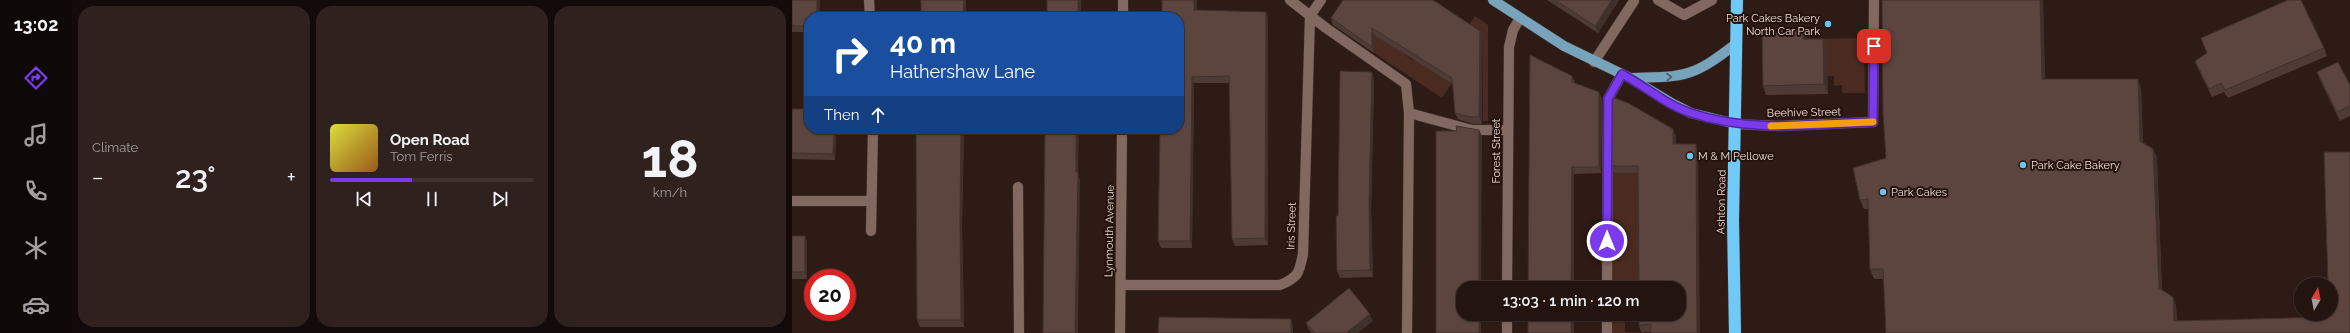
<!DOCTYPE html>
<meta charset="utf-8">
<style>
body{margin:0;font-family:Raleway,sans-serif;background:#2f211e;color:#f1f3f6;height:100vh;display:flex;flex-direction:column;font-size:15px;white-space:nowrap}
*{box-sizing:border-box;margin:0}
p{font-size:13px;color:#a39e9f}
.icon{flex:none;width:22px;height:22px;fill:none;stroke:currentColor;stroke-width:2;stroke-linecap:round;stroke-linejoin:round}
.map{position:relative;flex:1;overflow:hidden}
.sheet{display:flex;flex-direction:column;gap:6px;padding:6px;background:#130b09;width:720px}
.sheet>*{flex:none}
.top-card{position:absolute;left:12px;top:12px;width:380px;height:122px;border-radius:16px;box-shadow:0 1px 3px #0004,0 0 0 1px #403330;background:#1a4fa0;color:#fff;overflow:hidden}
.needle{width:26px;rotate:10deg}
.fabs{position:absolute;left:1502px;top:277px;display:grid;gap:8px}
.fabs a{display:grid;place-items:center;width:44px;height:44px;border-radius:50%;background:#231410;box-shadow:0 1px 3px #0004,0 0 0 1px #403330;font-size:20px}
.speed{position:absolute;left:12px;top:269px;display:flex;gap:8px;font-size:20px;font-weight:700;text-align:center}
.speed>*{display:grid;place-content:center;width:52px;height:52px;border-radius:50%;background:#231410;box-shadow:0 1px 3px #0004,0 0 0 1px #403330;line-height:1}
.speed .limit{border:6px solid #d22;background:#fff;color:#111}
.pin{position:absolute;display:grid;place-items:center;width:34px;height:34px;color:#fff;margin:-17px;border-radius:8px;box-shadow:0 2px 6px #0006}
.me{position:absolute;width:44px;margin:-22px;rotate:0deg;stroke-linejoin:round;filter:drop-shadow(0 0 3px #0008)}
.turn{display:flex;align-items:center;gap:14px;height:84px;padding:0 20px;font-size:18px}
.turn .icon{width:52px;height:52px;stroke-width:2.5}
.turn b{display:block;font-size:28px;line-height:34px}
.then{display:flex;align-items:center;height:38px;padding:0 20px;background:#0003;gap:8px;font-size:15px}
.big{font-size:30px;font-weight:600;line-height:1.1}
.sheet .tile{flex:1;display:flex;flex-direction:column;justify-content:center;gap:6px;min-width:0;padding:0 14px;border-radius:16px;background:#2f211e}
.sheet .dial{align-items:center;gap:0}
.dial b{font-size:52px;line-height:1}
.song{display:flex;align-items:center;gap:12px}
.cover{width:48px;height:48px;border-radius:6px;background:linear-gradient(135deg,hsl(60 70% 55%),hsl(30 70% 35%))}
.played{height:4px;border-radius:2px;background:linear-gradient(90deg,#7c3aed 40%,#403330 40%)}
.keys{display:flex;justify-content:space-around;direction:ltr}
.heat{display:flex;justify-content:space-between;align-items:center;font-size:22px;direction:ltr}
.sheet .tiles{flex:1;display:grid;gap:6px;grid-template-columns:repeat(3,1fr)}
.trip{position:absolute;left:664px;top:281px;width:230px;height:40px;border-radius:16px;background:#231410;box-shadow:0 1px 3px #0004,0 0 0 1px #403330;font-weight:600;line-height:40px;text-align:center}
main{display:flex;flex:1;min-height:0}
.dock{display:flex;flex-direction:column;width:72px;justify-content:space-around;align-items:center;background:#0e0806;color:#a39e9f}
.dock .icon{width:28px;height:28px}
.dock .selected{color:#7c3aed}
.dock b{font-size:18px;color:#f1f3f6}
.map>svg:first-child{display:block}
.green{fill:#4a2b22}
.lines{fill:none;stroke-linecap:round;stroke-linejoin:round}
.lane-casing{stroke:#453532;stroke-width:11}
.street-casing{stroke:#453532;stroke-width:11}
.primary-casing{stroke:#453532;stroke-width:11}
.highway-casing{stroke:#453532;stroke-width:13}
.lane{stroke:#816961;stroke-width:10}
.street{stroke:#816961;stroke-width:10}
.primary{stroke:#77a3bb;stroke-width:10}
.highway{stroke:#71c9f7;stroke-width:12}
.wall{fill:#4f3b36}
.shaded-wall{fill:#40302c}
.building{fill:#5c453f;stroke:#40302c}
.oneway{stroke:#4e5a64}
.route-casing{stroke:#51269a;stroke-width:10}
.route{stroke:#7c3aed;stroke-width:7}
.slow{stroke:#f59e0b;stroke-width:7}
.poi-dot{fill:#6ac3f1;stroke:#25120c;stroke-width:1.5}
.labels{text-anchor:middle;stroke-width:4;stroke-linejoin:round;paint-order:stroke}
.poi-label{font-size:11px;fill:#ecddd9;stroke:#25120c;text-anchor:start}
.street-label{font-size:11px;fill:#ecddd9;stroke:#25120c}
</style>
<main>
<nav class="dock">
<b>13:02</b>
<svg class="icon selected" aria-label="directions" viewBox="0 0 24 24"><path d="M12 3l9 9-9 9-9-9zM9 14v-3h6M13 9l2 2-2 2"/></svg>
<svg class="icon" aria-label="music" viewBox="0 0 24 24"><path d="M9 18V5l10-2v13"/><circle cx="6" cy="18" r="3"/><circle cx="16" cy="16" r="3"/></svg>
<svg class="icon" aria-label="phone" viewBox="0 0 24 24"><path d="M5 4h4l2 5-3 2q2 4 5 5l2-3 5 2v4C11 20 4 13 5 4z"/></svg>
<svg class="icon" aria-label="climate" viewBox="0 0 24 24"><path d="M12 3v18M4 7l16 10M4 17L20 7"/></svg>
<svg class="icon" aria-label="car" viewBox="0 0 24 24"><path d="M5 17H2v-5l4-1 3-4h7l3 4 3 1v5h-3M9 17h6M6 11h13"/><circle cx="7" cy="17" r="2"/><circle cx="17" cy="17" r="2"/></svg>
</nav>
<section class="sheet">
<div class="tiles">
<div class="tile"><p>Climate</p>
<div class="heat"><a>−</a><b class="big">23°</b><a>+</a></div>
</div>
<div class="tile">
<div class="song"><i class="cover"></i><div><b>Open Road</b><p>Tom Ferris</p></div></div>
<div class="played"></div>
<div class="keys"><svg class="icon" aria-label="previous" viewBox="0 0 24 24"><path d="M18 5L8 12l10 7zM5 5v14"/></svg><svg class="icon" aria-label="pause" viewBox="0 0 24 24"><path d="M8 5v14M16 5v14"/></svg><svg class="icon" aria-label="next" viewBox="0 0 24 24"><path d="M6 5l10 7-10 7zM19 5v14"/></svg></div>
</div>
<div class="tile dial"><b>18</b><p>km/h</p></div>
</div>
</section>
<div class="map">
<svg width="1558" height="333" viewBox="0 0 1558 333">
<rect width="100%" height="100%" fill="#2f1b15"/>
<!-- green -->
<g class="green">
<path d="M683,16L696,25V121H691L690,38L675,28Z"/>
<path d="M588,26L622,40L613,55L621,60L630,46L668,71L650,98L573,47Z"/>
<path d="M1072,38L1073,93H1050V85L1042,86V76H1024L1015,49V39Z"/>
<path d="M818,173H849V288H819Z"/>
<path d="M819,314H863V320H833V332L862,333H819Z"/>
</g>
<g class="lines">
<!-- lane casing -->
<g class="lane-casing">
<g id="lane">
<path d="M498,0L534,28L614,84L617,113L615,333"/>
<path d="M866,0L892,15L920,0"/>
<path d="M802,62L842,1"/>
<path d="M617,113L680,130H716"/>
<path d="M1081,122L1082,0"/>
<path d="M226,187L227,333"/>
<path d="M815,288L816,99L830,74"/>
<path d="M815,333V314"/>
</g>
</g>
<!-- street casing -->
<g class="street-casing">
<g id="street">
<path d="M77,0L78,17"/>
<path d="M331,17V0"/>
<path d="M944,124L985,126L1081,122"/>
<path d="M0,201H79"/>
<path d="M79,231L81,129"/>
<path d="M329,285H488C507,277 507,273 511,254L518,16L529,0"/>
<path d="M715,288L717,47L721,30L728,18"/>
<path d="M328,333L330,129"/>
<path d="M715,333V314"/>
</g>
</g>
<!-- primary casing -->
<g class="primary-casing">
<g id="primary">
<path d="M701,0L772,46L838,78L881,104L899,113L944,124"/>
<path d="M838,78C893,77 900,78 945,43"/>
</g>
</g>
<!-- highway casing -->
<g class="highway-casing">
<path id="highway" d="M943,333L941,220L945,0"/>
</g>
<!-- lane -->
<use href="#lane" class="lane"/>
<!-- street -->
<use href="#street" class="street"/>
<!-- primary -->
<use href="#primary" class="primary"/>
<!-- highway -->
<use href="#highway" class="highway"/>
</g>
<!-- wall -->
<g class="wall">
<path d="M0,0H28L27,17H17V32H0Z"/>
<path d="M755,0H827L806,33Z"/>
<path d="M1090,0H1251L1253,79L1349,88L1351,143L1361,149L1365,158L1370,290L1381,297L1384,306L1385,321L1558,333H1094L1092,279H1082L1078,269L1076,209H1072L1068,200L1094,158Z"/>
<path d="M405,10L476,18V245L443,246L440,239L438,83H402L400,248H369L366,241Z"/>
<path d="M539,18L688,31L690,38V124H681L666,119L663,113L661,84L582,35V53L541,25Z"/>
<path d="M1409,38L1532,48L1535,56L1436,98L1432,92L1420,97L1406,69L1403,61L1415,53Z"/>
<path d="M1015,39H1031L1034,48L1036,94L974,95L971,86Z"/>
<path d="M1525,72L1558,85V116L1548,121L1528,80Z"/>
<path d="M780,76L783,83L810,99L809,173L782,174V288H736Z"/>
<path d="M582,79L579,210L581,277L548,278L545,271L546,216Z"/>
<path d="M0,109L44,129L43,160L0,159Z"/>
<path d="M124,129H172L170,225L172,327H128L125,320Z"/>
<path d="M884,136V144L906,151L859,332H849L847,325L846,173H822L819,166Z"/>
<path d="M0,236L15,242V279H0Z"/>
<path d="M581,321L565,333H520L517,330L514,323Z"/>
</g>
<!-- shaded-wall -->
<g class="shaded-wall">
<path d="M25,0H28L27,17H25Z"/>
<path d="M172,0H174V17H171Z"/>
<rect x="286" y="0" width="3" height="17"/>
<path d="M402,0H405V17L402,10Z"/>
<path d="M820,0H827L806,33L803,26Z"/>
<path d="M1248,0H1251L1253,88L1250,79Z"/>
<path d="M474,12L476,18V245L473,238Z"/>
<path d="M580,28L582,35V53L580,47Z"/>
<path d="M1011,29L1015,39V49L1011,39Z"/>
<path d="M688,31L690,38V124L687,117Z"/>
<path d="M1031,39L1034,48L1036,94L1032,84Z"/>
<path d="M580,72L582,79L579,210L581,277L578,270L577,204Z"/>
<path d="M400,77L402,83L400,248L398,241Z"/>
<path d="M1346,79L1349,88L1351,151L1348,141Z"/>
<path d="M807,92L810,99L809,173L807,167Z"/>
<path d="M42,129H44L43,160L41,154Z"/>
<path d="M169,129H172L170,225L172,327L169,320L168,218Z"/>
<path d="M284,129H287L286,174L288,179L286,333H283Z"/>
<path d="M881,129L884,136V151L881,144Z"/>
<path d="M687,130L690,136L689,288H687Z"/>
<path d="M904,144L906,151L908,333H905Z"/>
<path d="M1361,149L1365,158L1370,298L1367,288Z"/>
<path d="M780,167L782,174V288H779Z"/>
<path d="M13,236L15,242V279L13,272Z"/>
<path d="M1381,297L1384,306L1385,330L1382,321Z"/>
<path d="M578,314L581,321L565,333H554Z"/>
<rect x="687" y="314" width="2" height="19"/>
<rect x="779" y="314" width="3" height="19"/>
<path d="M499,319L501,326V333H499Z"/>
</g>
<!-- building -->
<g class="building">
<path d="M0,0H25V17H17V26H0Z"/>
<path d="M129,0H172L171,17H126L127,12H129Z"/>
<rect x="255" y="0" width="31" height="17"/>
<path d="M370,0H402V10L474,12L473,238L440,239L437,76L400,77L398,241H366L368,129H387V17H370Z"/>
<path d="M551,0H641L688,31L687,117H678L663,113L660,78L580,28V47L539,18Z"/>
<path d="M763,0H820L803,26Z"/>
<path d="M1090,0H1248L1250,79H1346L1348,141L1361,149L1367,288L1381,297L1382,321L1537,317V314H1539V284H1536L1532,152H1558V333H1094L1091,269H1078L1076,199L1068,200L1061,168L1094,158L1091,113Z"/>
<path d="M1496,0H1509L1532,48L1433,90L1429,83L1417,89L1403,61L1415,53L1409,38Z"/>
<path d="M1011,29V39H1031L1032,84L971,86L970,30Z"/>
<path d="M738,55L780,76V82L807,92V167H780L779,288H736Z"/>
<path d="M1546,62L1558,85V106L1545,112L1525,72Z"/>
<path d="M548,71L580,72L577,204L578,270L545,271L544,216H546Z"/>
<path d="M820,97L836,103L881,129V144H904L905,333H859V324L847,325V314H887V288H847L846,166H819Z"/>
<path d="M0,109H17V129H42L41,154L0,153Z"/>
<path d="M664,126L687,130V288H671V314H687V333H644V131H665Z"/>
<path d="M124,129H169L168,218L169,320H125Z"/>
<path d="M253,129H284V172H286L283,333H251Z"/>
<rect x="0" y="236" width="13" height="36"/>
<path d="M557,288L578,314L554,333H523L514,323Z"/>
<rect x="736" y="314" width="43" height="19"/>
<path d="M367,317L499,319V333H366Z"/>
</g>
<!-- one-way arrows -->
<defs><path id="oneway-chevron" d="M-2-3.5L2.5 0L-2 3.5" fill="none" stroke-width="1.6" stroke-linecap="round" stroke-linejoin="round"/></defs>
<use class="oneway" href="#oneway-chevron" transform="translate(877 77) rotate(-1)"/>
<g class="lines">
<!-- route casing -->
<g class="route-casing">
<path id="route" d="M815,241L816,99L830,74C853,86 874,105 899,113C958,133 1021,124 1081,122L1082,46"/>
</g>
<!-- route -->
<use href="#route" class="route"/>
<!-- slow -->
<path class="slow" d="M979,126L1081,122"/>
</g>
<!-- markers -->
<g class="poi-dot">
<circle cx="1036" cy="24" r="4"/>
<circle cx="898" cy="156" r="4"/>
<circle cx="1231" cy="165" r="4"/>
<circle cx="1091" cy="192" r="4"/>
</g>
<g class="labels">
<!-- poi labels -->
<g class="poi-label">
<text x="1028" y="22" text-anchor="end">Park Cakes Bakery<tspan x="1028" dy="13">North Car Park</tspan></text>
<text x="906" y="160">M &amp; M Pellowe</text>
<text x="1239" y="169">Park Cake Bakery</text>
<text x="1099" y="196">Park Cakes</text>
</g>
<!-- street labels -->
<g class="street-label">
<text transform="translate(1012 112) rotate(-1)" y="4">Beehive Street</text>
<text transform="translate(704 151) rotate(-90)" y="4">Forest Street</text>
<text transform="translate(929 202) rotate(-89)" y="4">Ashton Road</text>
<text transform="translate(499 226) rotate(-88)" y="4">Iris Street</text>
<text transform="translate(317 231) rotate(-89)" y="4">Lynmouth Avenue</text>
</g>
</g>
</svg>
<div class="fabs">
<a><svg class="needle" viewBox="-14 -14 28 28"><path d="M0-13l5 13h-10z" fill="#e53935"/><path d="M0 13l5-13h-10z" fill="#a39e9f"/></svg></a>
</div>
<div class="speed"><div class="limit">20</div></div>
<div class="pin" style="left:1082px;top:46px;background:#d93025"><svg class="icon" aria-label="arrive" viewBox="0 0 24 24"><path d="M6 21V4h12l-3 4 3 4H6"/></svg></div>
<svg class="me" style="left:815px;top:241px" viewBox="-20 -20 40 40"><circle r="17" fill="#7c3aed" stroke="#fff" stroke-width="3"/><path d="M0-11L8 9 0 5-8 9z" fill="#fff"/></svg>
<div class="trip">13:03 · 1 min · 120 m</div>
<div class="top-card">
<div class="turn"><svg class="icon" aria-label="right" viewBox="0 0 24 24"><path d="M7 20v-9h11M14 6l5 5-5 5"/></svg><div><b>40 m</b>Hathershaw Lane</div></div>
<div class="then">Then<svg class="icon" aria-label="ahead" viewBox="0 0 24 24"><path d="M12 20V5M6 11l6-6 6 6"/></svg></div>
</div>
</div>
</main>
